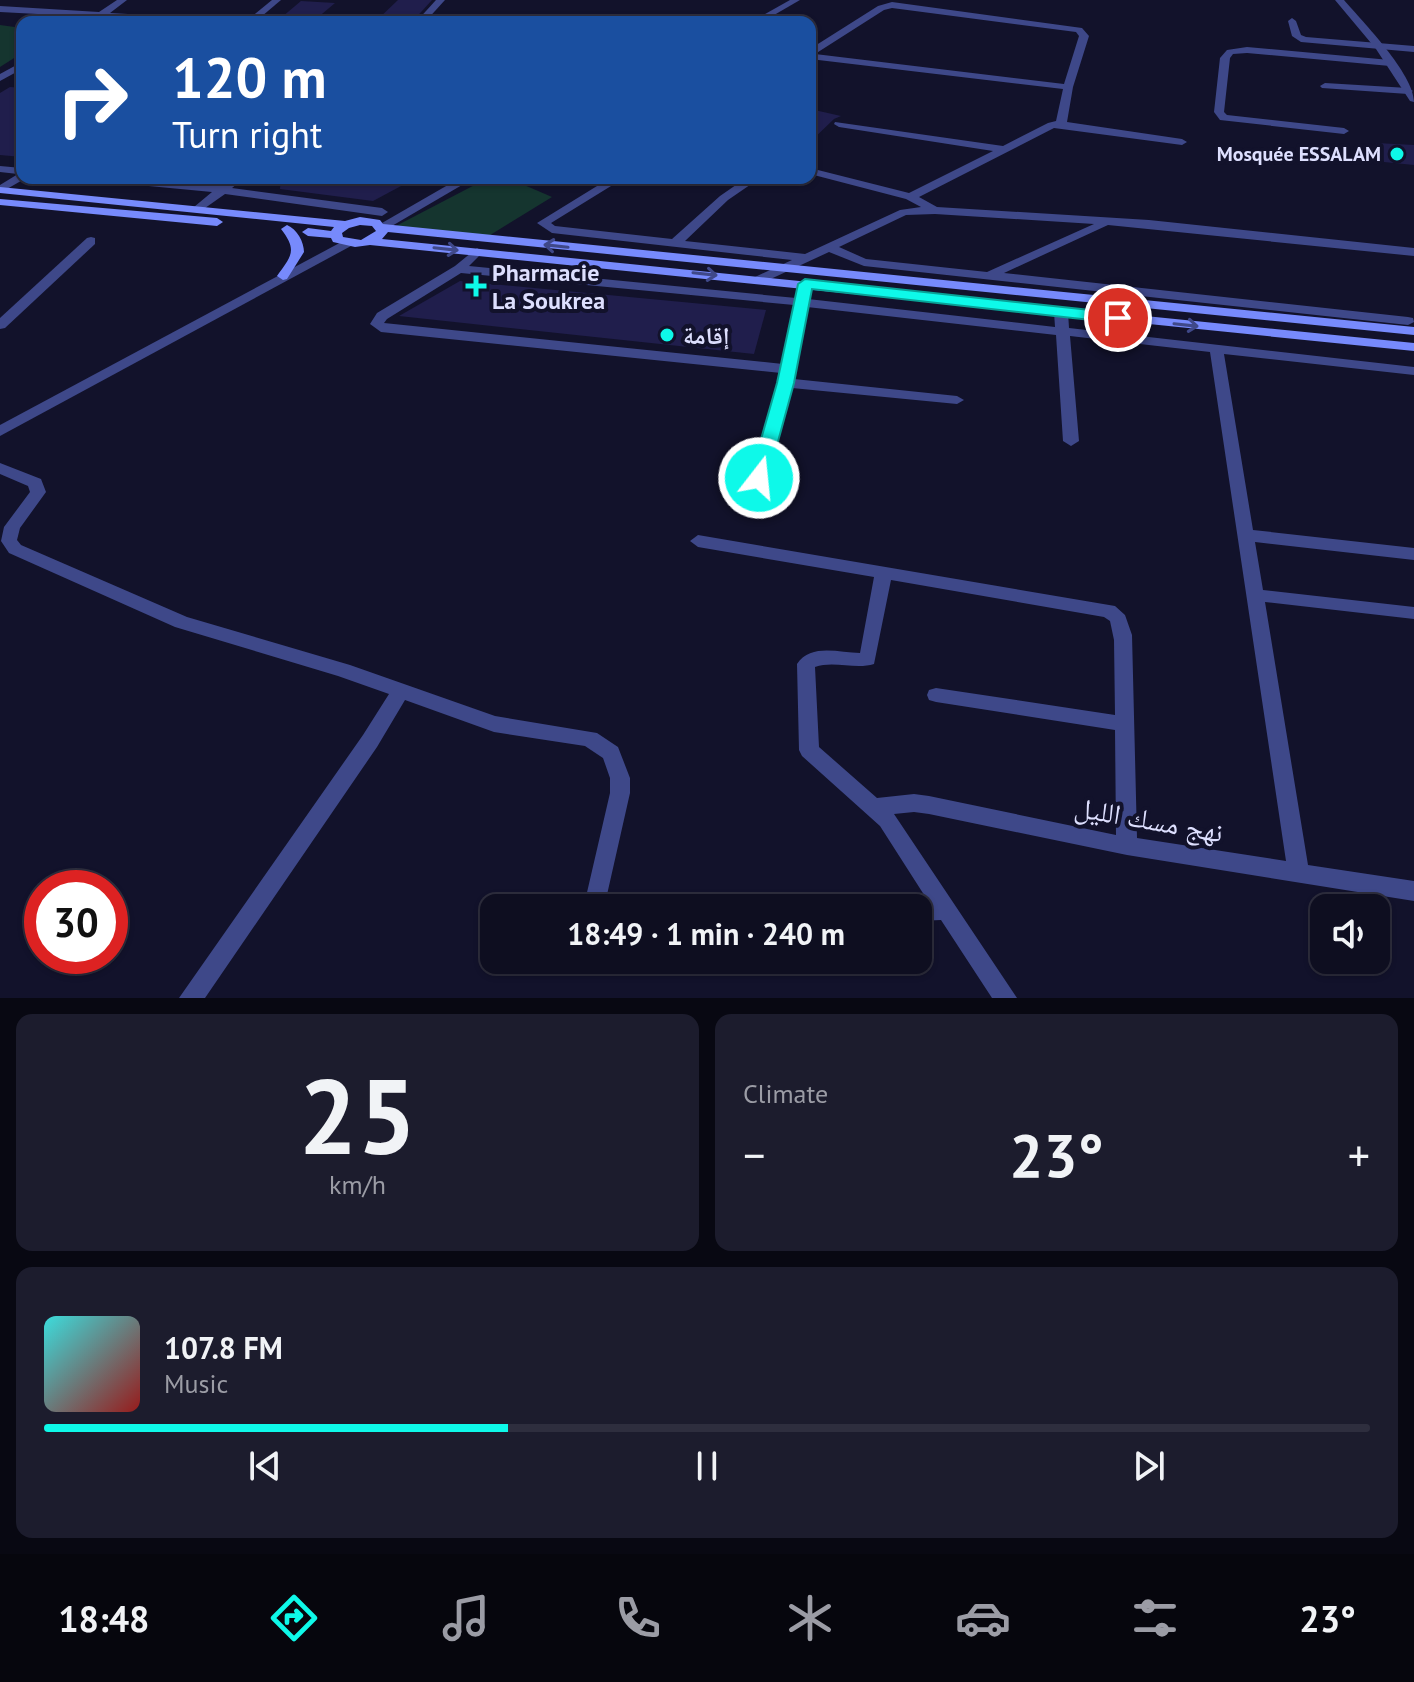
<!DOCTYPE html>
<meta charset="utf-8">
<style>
body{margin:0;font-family:"PT Sans","Noto Naskh Arabic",sans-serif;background:#1c1c2d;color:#f1f3f6;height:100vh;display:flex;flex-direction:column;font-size:30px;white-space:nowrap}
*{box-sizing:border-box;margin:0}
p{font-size:26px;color:#9b9ca5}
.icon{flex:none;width:44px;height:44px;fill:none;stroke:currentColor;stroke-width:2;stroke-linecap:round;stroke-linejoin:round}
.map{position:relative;height:998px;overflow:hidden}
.drawer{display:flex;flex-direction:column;gap:16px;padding:16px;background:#080812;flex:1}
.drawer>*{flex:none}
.hud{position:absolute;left:16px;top:16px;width:800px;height:168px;border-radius:16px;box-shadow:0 2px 6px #0004,0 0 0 2px #2e2e3e;background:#1a4fa0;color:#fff;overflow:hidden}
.controls{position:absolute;left:1310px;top:894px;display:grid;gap:16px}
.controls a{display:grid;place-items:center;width:80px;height:80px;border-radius:16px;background:#0e0e20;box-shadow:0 2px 6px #0004,0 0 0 2px #2e2e3e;font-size:40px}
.speed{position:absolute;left:24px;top:870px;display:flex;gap:16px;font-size:40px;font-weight:700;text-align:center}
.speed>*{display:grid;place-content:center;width:104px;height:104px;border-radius:50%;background:#0e0e20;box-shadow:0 2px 6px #0004,0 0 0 2px #2e2e3e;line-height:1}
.speed .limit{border:12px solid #d22;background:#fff;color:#111}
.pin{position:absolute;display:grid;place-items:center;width:68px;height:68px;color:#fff;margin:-34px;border:4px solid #fff;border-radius:50%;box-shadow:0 2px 8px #0007}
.me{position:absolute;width:88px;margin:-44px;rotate:16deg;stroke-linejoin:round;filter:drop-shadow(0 0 6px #0008)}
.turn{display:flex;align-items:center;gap:28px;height:168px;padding:0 24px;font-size:36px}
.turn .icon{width:104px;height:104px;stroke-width:2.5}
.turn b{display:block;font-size:56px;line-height:68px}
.big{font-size:60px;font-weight:700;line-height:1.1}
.drawer .tile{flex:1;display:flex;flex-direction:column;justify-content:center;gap:12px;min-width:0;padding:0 28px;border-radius:16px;background:#1c1c2d}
.drawer .dial{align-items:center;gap:0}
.dial b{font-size:104px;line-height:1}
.song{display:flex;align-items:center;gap:24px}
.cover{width:96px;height:96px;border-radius:12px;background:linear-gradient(135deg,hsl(180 70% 55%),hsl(0 70% 35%))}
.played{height:8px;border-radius:4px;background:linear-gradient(90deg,#0ef9e9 35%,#2e2e3e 35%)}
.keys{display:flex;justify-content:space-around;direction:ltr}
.heat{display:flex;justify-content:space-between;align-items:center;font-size:44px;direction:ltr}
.drawer .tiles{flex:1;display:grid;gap:16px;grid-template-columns:1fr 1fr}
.tile:last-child{grid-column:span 2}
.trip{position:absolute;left:480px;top:894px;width:452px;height:80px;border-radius:16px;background:#0e0e20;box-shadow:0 2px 6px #0004,0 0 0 2px #2e2e3e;font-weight:700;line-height:80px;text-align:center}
.tabs{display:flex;height:128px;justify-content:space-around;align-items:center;background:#06060d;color:#9b9ca5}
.tabs .icon{width:56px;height:56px}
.tabs .current{color:#0ef9e9}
.tabs b{font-size:36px;color:#f1f3f6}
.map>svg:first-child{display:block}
.green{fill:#15352f}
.building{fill:#201e4c}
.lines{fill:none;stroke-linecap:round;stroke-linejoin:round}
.minor{fill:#3e4889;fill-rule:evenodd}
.tertiary{fill:#3e4889;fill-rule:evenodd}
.secondary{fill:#778afc;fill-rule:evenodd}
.oneway{stroke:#3f4889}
.route{fill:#0ef9e9;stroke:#09a297;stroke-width:2}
.poi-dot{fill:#0ef9e9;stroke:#12122b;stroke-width:3}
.labels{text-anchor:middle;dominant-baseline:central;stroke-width:8;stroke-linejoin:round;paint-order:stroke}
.far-poi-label{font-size:20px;font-weight:bold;fill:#dddffe;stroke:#12122b;text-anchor:end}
.poi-label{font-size:24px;font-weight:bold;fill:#dddffe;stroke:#12122b;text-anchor:start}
.near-street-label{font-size:28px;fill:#dddffe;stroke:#12122b}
</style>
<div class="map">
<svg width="1414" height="998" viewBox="0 0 1414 998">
<rect width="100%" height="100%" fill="#12122b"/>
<g class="green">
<path d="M0 25 22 28V53L0 67Z"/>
<path d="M488 178H508L552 197 487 237 394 227Z"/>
</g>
<g class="building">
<path d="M398 0H432L412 22H375Z"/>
<path d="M301 1 335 3 316 19 282 17Z"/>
<path d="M10 87 22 88V157L0 155V93Z"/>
<path d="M810 109 841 116 834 119 810 142Z"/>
<path d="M1376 143 1414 145V165L1384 162Z"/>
<path d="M281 178H416L373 201 280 189Z"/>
<path d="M460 281 766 310 754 354 399 316Z"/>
</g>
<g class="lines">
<g class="minor">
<path d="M117 0H127L110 13 218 19 222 22 98 20 94 17 0 12V6L99 12Z"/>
<path d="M272 0H281L255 22H245Z"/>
<path d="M436 0H445L425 22H416Z"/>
<path d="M790 0H800L762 22H751Z"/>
<path d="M892 2 1082 28 1089 36 1073 87 1067 122 1182 139 1187 142 1182 145 1054 128 919 197 937 207 1149 220 1414 248V256L1108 225 1004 273 1408 317 1413 318 1414 322 1408 325 864 266 829 252 760 284 755 283V277L792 260 552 233 537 223 610 178H624L551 223 555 226 672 239 720 196 746 178H760L728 200 685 241 805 254 900 210 921 207 906 199 810 174V168L909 193 993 151 839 127 834 124 835 122 1003 146 1048 123 1056 121 1063 89 810 59V49L878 6ZM892 8 1076 32 1079 36 1064 84 815 54 884 10ZM935 214 1094 224 987 272 866 259 839 247 906 215Z"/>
<path d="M1292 18 1296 21 1301 35 1306 37 1414 46V52L1301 42 1292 36 1288 21Z"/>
<path d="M1247 47 1390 60 1395 63 1390 66 1247 53 1233 54 1230 58 1224 112 1227 115 1344 128 1349 131 1344 134 1220 120 1214 112 1220 58 1227 50Z"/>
<path d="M22 62V69L0 81V74Z"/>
<path d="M1325 83 1408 88 1413 91 1408 94 1322 88 1320 86Z"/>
<path d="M0 166 22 168V178H26L0 193V185L18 174 0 172Z"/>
<path d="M90 178H132L220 186 231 178H244L232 188 382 208 388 212 382 216 225 194 198 213 194 211V207L212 192 96 181Z"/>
<path d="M460 178H474L385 230H377L375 227Z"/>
<path d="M91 237 95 238V244L5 328 0 329V318L87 238Z"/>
<path d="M477 248 483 252 469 266 796 298 798 290 803 289 809 293 808 299 1055 327 1054 312 1061 308 1068 312 1069 328 1414 367V375L1224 354 1253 530 1414 548V560L1255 542 1263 590 1414 607V619L1265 602 1308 865 1414 881V901L1127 855 929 814 914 812 894 814 1017 998H992L941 920 918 921V908H908L910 904 928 901 880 826 802 756 799 750 797 664C811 643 839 653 860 653L874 577 698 547 690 541 698 535 1115 606 1125 615 1132 635 1137 838 1286 861 1210 352 1070 336 1079 441 1071 446 1063 441 1056 335 807 307 794 379 957 396 964 400 957 404 792 388 767 478 759 483 751 478 781 373 381 332 370 324 377 313 455 266ZM461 273 794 305 783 364 384 323 387 319ZM891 580 1104 617 1110 621 1114 640 1115 715 936 688 929 690 927 695 929 700 936 702 1115 730 1116 835 929 796 914 794 877 798 819 747 815 667C834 660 855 670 874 664Z"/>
<path d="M0 463 41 479 46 492 20 528 17 540 21 545 187 617 350 665 495 716 597 733 618 747 630 778V793L604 908H588L585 901 610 793V778L603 758 585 746 494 732 405 700 377 747 205 998H179L363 735 389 694 338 676 175 627 9 553 1 541 4 527 30 492 28 486 0 474Z"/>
</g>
<g class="tertiary">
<path d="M1335 0H1344C1363 22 1414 74 1414 102L1410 101 1376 49Z"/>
<path d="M347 239 353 243 351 246 0 436V425Z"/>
</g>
<g class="secondary">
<path d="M0 187 345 221 360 217 380 220 383 224 1414 327V335L388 232 382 239 1414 343V351L370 245 355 247 333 242 331 238 308 236 302 232 308 228 331 231 334 227 0 193ZM360 225 372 226 376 231 361 240 343 237 342 233 349 228Z"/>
<path d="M0 199 217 218 223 222 217 226 0 205Z"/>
<path d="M287 225C297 229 304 242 304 252L287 279 283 280 277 276C291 256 298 251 281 229Z"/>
</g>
</g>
<defs><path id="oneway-shaft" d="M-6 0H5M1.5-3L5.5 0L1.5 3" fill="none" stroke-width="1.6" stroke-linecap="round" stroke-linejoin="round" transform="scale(2)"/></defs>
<g class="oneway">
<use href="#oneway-shaft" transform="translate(556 246) rotate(-174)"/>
<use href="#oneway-shaft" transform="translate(446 249) rotate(6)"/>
<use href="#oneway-shaft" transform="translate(705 274) rotate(6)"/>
<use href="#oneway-shaft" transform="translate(1186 325) rotate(6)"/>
</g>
<path class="route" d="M805 279 1118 313 1126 318 1118 323 812 289 794 383 768 478 759 484 750 478 777 383 798 284Z"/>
<g class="poi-dot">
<circle cx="1397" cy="154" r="8"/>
<path d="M472 274h8v8h8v8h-8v8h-8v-8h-8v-8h8z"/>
<circle cx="667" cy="335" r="8"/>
</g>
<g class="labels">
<g class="far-poi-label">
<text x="1381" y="154">Mosquée ESSALAM</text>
</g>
<g class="poi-label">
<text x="492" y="272">Pharmacie<tspan x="492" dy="28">La Soukrea</tspan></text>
<text x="683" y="335">إقامة</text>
</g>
<g class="near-street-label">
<text transform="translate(1149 819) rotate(10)">نهج مسك الليل</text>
</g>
</g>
</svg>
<div class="controls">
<a><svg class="icon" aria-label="sound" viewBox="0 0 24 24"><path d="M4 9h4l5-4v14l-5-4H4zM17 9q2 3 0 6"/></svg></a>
</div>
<div class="speed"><div class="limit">30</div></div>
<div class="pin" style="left:1118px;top:318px;background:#d93025"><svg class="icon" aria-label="arrive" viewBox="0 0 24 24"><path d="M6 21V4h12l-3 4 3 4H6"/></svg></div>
<svg class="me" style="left:759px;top:478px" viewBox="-20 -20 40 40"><circle r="17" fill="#0ef9e9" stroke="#fff" stroke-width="3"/><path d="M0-11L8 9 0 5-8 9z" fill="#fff"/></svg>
<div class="trip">18:49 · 1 min · 240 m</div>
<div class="hud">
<div class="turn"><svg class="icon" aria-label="right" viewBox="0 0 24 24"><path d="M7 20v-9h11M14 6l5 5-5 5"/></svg><div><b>120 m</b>Turn right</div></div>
</div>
</div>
<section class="drawer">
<div class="tiles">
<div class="tile dial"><b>25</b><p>km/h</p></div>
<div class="tile"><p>Climate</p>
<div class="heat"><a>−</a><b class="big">23°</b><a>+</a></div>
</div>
<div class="tile">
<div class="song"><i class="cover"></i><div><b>107.8 FM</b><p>Music</p></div></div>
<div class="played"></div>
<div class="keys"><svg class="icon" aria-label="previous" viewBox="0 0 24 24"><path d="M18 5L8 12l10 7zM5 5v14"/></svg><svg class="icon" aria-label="pause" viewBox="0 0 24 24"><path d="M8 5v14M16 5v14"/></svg><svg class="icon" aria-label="next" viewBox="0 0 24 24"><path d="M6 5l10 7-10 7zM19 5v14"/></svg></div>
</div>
</div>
</section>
<nav class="tabs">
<b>18:48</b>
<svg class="icon current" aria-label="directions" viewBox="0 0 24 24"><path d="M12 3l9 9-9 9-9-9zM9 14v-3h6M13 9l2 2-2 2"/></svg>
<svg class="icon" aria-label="music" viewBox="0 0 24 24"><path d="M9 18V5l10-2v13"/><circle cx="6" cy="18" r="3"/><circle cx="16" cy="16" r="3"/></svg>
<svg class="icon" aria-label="phone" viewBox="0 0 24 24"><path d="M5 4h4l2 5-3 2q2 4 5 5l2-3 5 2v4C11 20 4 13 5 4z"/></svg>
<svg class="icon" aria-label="climate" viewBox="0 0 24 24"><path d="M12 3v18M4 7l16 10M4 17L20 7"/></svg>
<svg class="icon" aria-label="car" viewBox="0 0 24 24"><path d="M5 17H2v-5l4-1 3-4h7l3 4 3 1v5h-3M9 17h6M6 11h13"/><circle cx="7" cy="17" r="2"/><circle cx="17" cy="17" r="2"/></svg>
<svg class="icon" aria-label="filters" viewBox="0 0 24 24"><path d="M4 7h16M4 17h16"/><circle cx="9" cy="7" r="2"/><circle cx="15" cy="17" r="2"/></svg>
<b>23°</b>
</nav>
